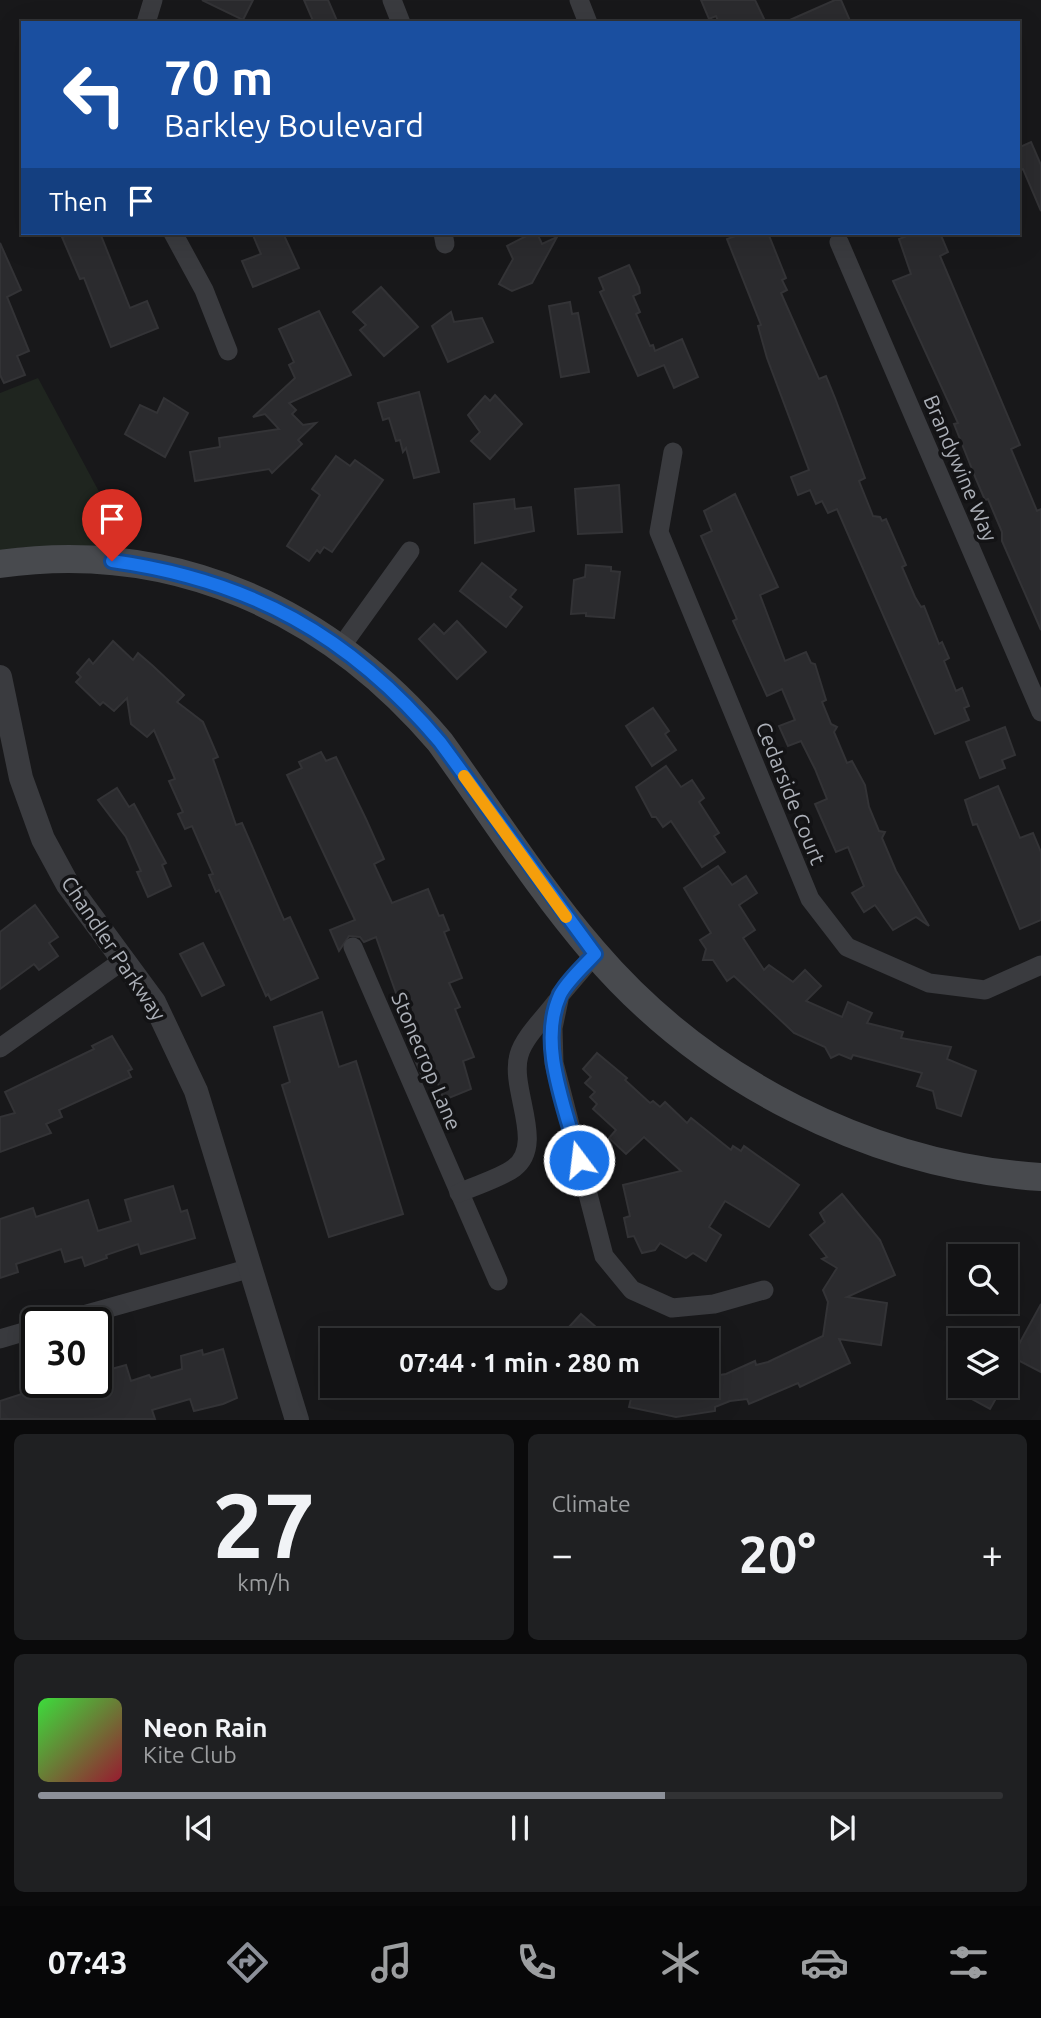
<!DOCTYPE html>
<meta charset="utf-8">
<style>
body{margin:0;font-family:Ubuntu,sans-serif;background:#1f2022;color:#f1f3f6;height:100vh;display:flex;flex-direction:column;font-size:26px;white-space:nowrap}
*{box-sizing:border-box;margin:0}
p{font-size:23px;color:#9c9ea0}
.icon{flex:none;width:38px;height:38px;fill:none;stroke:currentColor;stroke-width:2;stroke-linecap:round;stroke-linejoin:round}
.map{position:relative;height:1420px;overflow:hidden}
.sheet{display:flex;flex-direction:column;gap:14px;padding:14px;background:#0a0a0b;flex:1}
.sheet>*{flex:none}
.hud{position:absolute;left:21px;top:21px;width:999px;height:214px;border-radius:0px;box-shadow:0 7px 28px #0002,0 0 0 2px #313234;background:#1a4fa0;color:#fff;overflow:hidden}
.buttons{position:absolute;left:948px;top:1244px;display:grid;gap:14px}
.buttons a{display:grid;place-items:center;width:70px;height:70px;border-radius:0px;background:#121214;box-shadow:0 7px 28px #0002,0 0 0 2px #313234;font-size:35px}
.speed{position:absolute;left:21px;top:1307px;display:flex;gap:14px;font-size:35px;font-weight:700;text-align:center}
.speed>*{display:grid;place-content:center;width:91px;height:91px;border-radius:50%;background:#121214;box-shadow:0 7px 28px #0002,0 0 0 2px #313234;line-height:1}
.speed .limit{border:4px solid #111;border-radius:10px;background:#fff;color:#111}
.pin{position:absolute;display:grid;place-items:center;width:60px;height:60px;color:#fff;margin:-72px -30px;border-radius:50% 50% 50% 0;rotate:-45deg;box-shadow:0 0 7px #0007}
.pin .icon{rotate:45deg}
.me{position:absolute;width:77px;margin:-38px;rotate:345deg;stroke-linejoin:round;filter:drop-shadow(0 0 5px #0008)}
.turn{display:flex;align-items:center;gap:24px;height:147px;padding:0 28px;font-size:32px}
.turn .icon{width:91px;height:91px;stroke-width:2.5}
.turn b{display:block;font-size:49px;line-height:60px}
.then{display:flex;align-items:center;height:66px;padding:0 28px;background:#0003;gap:14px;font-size:26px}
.big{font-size:52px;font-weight:700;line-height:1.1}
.sheet .card{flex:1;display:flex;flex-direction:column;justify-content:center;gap:10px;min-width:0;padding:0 24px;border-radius:10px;background:#1f2022}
.sheet .dial{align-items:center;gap:0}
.dial b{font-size:91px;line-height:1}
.song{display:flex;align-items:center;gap:21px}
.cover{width:84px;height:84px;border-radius:10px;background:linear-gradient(135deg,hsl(120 70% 55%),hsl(350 70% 35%))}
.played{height:7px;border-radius:4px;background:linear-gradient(90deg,#8c9099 65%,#313234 65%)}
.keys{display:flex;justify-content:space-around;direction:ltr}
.heat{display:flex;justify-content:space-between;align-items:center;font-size:38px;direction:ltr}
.sheet .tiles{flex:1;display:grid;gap:14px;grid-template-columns:1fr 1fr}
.card:last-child{grid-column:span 2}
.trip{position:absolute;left:320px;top:1328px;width:399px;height:70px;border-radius:0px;background:#121214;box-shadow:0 7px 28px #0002,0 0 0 2px #313234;font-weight:700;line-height:70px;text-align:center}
.dock{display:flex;height:112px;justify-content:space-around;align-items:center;background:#070708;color:#9c9ea0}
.dock .icon{width:49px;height:49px}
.dock .current{color:#8c9099}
.dock b{font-size:32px;color:#f1f3f6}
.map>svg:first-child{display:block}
.green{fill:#1f251f}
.building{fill:#2b2b2e;stroke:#333336;stroke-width:2}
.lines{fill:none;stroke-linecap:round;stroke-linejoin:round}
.minor{stroke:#3a3b3f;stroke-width:19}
.tertiary{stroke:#3a3b3f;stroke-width:24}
.secondary{stroke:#484a4e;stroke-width:28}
.route-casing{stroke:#114b97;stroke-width:18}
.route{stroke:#1a73e8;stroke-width:12}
.slow{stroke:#f59e0b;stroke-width:12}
.labels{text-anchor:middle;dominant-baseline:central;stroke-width:7;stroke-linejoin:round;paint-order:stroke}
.street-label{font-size:21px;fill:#acb0b8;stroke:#131315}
</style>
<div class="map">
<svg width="1041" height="1420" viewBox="0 0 1041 1420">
<rect width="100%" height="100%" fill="#18181a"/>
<path class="green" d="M38 378 111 514 106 549 24 547 0 551V393Z"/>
<g class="building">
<path d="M202 0H253L243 20Z"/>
<path d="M304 0H328L338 23H314Z"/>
<path d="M701 0H755L766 23H719L716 16 709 19Z"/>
<path d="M835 0H841L851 23H783Z"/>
<path d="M1031 142 1041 165V211L1023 169 1018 171V148Z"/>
<path d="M73 233H100L130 308 147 301 158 328 111 347 84 278 80 279 62 237Z"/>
<path d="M252 233H283L299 268 253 287 242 261 261 254Z"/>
<path d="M532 233H537L542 244 557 237 532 283 512 291 499 284 513 259 507 246Z"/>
<path d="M744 233H768L786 278 782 280 787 290 781 293 819 379 826 376 835 398 865 478 859 481 873 516 880 517 882 521 886 519 906 565 902 567 915 597 921 607 924 606 939 644 942 642 949 658 944 661 956 691 962 688 969 706 964 708 969 720 935 734 837 509 828 513 822 501 816 504 810 490 798 495 791 477 809 470 767 358 758 326 761 325 727 239Z"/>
<path d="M914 233H940L948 252 940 256 1020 445 1011 449 1037 511 1041 509V630L1002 541V532L988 499 985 500 976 479 954 424 958 423 893 281 911 274 899 239Z"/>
<path d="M0 243 21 290 7 297 29 351 17 356 25 375 4 383 0 375Z"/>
<path d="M629 265 639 287 640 293 633 296 640 312 636 314 650 346 653 345 655 351 682 339 698 377 674 388 664 365 638 376 600 292 604 290 599 278Z"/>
<path d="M381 287 418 327 384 356 360 330 366 325 353 312Z"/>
<path d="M570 302 572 314 578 313 589 372 561 377 549 306Z"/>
<path d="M319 311 351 375 289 403 296 410 292 414 303 425 316 423 298 440 302 444 272 473 269 469 195 481 190 452 220 447 219 438 279 429 265 414 253 417 295 378 289 365 294 362 279 329Z"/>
<path d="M451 312 454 322 482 318 493 342 448 362 432 326Z"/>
<path d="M419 392 439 472 414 478 406 448 403 452 400 440 396 441 389 418 383 420 378 403Z"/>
<path d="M495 395 522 424 490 459 471 441 480 432 468 415 485 396 490 401Z"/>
<path d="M164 398 188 413 165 457 125 434 140 405 157 413Z"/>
<path d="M336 456 350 466 355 460 383 480 332 552 324 547 320 553 317 550 309 561 287 546 320 495 312 489Z"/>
<path d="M619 485 622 532 578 534 575 489Z"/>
<path d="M735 494 778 587 760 595 785 661 806 652 811 663 815 664 826 700 822 702 831 724 837 727 834 732 847 763 852 761 865 785 869 807 879 831 885 832 882 838 896 871 929 926 916 917 893 930 875 905 864 912 852 893 864 886 848 847 836 852 815 804 827 799 815 769 801 741 788 746 779 726 795 720 782 689 767 696 733 621 737 619 701 536 712 531 704 511Z"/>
<path d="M514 499 515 509 531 507 534 531 475 543 474 504Z"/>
<path d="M482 563 516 590 510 597 522 607 506 627 460 591Z"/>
<path d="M586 565 611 567V571L620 572 614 618 586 616V613L571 614 574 580 585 577Z"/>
<path d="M457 621 486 652 457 679 419 639 434 624 444 634Z"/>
<path d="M113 641 133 660 138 653 153 666 184 695 177 702 203 722 218 757 213 759 236 825 242 823 284 920 290 917 318 978 271 1000 268 994 266 996 219 890 216 892 209 875 213 874 192 826 185 829 178 814 183 812 169 781 175 779 154 730 147 737 131 724 127 698 114 711 103 702 100 705 76 682 81 677 77 673 89 659 93 664Z"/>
<path d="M653 708 669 731 665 734 676 750 652 766 626 726Z"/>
<path d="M1005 727 1015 755 1002 760 1005 768 980 778 966 742Z"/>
<path d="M321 752 326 761 336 757 366 819 384 859 374 864 392 903 428 889 439 916 443 915 449 930 444 932 462 978 449 983 460 1007 455 1009 474 1057 463 1061 471 1089 444 1100 436 1078 425 1083 415 1060 420 1058 400 1011 402 1010 376 937 364 942 360 937 349 936 339 951 330 930 355 920 287 775 302 768 299 762Z"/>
<path d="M666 766 681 787 692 780 704 798 699 802 719 833 714 836 725 852 702 867 671 821 663 827 656 817H652L636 787Z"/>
<path d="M998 786 1020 838 1033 833 1041 852V920L1020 929 977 824 973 825 965 800Z"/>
<path d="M117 788 129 807 134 804 166 863 162 865 171 886 148 897 137 872 141 871 126 837 98 800Z"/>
<path d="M718 866 732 885 746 876 757 893 739 905 755 930 743 938 764 970 769 965 793 982 805 970 821 986 806 1001 842 1017 848 1002 872 1013 867 1023 903 1032 901 1038 951 1047 947 1059 976 1071 961 1116 937 1108 933 1091 917 1086 922 1073 853 1055 851 1059 839 1054 831 1058 825 1047 794 1033 734 976 727 981 713 960H703L706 949 700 940 711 933 684 888Z"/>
<path d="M35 905 58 937 49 943 58 956 39 970 34 964 0 989V932Z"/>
<path d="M203 943 224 985 202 996 180 954Z"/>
<path d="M322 1012 339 1067 356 1061 403 1214 329 1237 282 1085 290 1082 274 1027Z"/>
<path d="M112 1036 132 1069 128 1071 131 1077 59 1110 62 1117 46 1124 51 1133 0 1152V1117L15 1113 5 1092 94 1049 92 1046Z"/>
<path d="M597 1053 627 1078 625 1080 650 1103 653 1101 660 1107 665 1102 687 1123 691 1118 731 1150 733 1146 741 1151 744 1146 799 1185 769 1227 725 1201 709 1227 721 1235 706 1261 693 1253 686 1258 660 1243 655 1250 642 1253 634 1236 628 1237 624 1218 630 1216 623 1185 681 1171 644 1137 626 1154 609 1138 616 1130 593 1109 597 1104 590 1097 595 1092 585 1083 591 1077 583 1069Z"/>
<path d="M173 1186 181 1212 187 1210 195 1238 141 1254 138 1244 106 1255 107 1258 85 1266 82 1257 65 1262 61 1249 16 1264 18 1272 0 1278V1219L33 1208 36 1217 88 1200 98 1231 131 1221 125 1200Z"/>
<path d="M842 1194 880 1240 895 1275 847 1297 887 1303 881 1345 839 1339 850 1363 800 1387 798 1383 749 1404 747 1399 730 1401 715 1407V1411L676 1417 629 1407 634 1386H707V1377L726 1374 755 1361 756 1365 768 1362 823 1336 828 1302 823 1290 837 1268 822 1259 827 1257 810 1235 825 1222 820 1213Z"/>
<path d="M1041 1304V1372L1012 1357Z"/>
<path d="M581 1314 611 1340H557Z"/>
<path d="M223 1349 237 1398 223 1404 194 1411 190 1399 152 1410 155 1419H0V1401L34 1390 32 1382H69L74 1399 108 1388 104 1371 126 1365 131 1381 149 1375 151 1378 182 1369 181 1356 202 1350 203 1355Z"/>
<path d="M948 1386H1003L990 1409Z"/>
</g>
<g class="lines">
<g class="minor">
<path d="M392 0 401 23"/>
<path d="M579 0 588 23"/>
<path d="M146 23 153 0"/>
<path d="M173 233 204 290 228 351"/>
<path d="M443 233 445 244"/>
<path d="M839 242 1041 712"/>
<path d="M673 452 659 532 810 899 847 947 929 983 985 990 1041 965"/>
<path d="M341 647 410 551"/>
<path d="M353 947 498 1281"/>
<path d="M595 954 560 995 553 1028 554 1063 604 1256 632 1290 672 1308 714 1304 764 1290"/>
<path d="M0 1048 125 959"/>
<path d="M459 1193C476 1185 499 1179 514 1168 546 1144 509 1089 519 1055 524 1037 545 1017 556 1002"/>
<path d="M55 1323 251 1268"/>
<path d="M0 1339 37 1328"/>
</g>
<path class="tertiary" d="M0 677 21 778 43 839 68 885 154 1002 196 1091 297 1420"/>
<path class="secondary" d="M0 564C174 539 328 610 440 742 490 811 537 886 593 951 704 1081 871 1166 1041 1177"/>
</g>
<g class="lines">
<g class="route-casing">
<path id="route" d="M112 561C249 580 350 635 440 742L595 954C584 966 567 981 560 995 537 1045 567 1111 579 1160"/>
</g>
<use href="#route" class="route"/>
<path class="slow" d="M464 776 566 917"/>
</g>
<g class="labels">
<g class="street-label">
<text transform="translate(961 468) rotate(67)">Brandywine Way</text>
<text transform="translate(791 793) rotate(68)">Cedarside Court</text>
<text transform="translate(114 948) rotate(56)">Chandler Parkway</text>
<text transform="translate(427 1061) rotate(67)">Stonecrop Lane</text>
</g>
</g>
</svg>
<div class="buttons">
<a><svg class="icon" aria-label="search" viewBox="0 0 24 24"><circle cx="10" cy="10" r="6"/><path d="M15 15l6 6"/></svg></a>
<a><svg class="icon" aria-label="layers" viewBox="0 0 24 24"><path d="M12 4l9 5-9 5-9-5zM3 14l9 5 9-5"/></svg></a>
</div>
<div class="speed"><div class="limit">30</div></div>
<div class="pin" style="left:112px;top:561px;background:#d93025"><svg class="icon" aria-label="arrive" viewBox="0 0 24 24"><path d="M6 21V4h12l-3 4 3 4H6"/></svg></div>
<svg class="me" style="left:579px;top:1160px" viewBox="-20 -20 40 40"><circle r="17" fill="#1a73e8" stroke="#fff" stroke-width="3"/><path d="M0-11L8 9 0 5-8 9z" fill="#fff"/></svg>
<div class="trip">07:44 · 1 min · 280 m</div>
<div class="hud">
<div class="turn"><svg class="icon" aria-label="left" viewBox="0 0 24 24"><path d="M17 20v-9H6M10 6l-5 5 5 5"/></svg><div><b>70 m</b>Barkley Boulevard</div></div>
<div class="then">Then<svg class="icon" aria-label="arrive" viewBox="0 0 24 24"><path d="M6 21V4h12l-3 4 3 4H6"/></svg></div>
</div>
</div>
<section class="sheet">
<div class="tiles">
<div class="card dial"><b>27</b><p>km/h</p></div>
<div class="card"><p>Climate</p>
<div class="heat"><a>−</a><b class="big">20°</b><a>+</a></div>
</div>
<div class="card">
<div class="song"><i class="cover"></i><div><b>Neon Rain</b><p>Kite Club</p></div></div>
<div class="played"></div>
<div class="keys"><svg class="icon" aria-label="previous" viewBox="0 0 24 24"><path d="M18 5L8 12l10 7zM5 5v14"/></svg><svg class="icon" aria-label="pause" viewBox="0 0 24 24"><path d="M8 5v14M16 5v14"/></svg><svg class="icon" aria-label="next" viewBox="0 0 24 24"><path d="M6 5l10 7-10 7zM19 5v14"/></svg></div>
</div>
</div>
</section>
<nav class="dock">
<b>07:43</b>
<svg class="icon current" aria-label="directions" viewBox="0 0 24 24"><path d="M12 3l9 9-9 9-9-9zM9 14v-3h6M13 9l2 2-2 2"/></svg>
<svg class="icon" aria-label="music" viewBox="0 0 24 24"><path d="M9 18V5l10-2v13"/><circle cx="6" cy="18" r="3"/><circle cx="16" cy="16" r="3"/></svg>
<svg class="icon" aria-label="phone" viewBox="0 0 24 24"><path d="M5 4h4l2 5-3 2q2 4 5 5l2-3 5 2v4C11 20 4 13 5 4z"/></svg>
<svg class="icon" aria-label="climate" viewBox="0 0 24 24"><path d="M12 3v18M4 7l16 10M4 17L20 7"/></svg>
<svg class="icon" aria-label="car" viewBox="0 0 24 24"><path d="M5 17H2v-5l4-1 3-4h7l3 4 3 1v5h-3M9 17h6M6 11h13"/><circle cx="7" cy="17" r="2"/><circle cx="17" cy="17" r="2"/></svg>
<svg class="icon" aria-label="filters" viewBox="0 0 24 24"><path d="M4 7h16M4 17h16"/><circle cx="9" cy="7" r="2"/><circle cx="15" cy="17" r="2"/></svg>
</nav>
